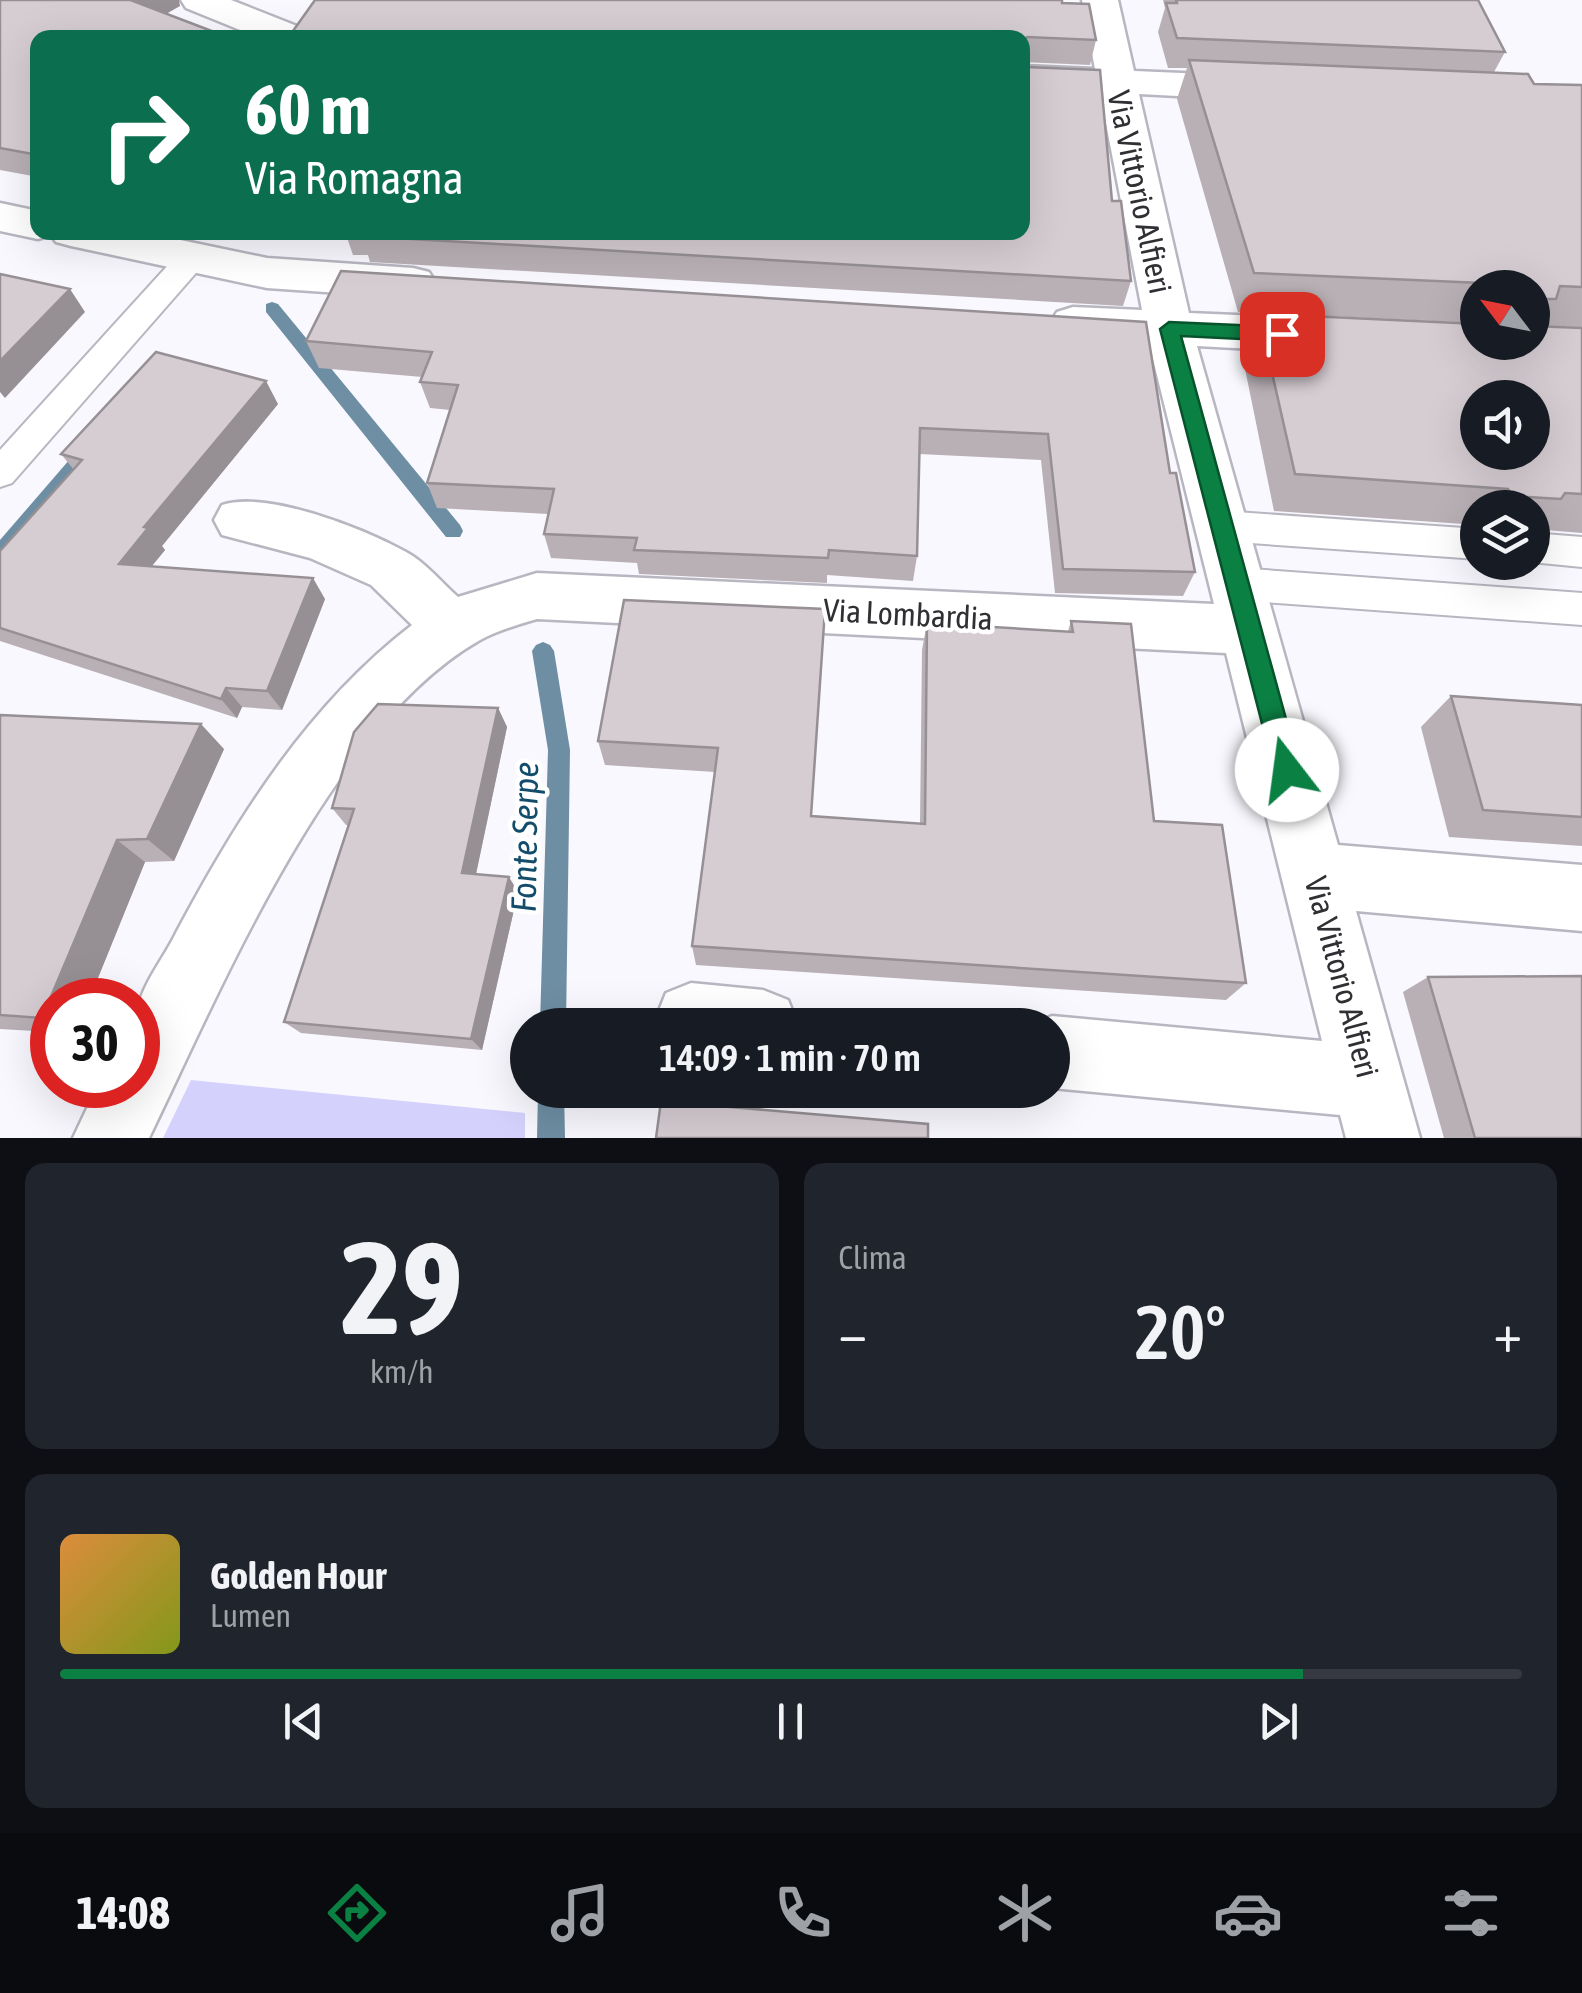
<!DOCTYPE html>
<html lang="it">
<meta charset="utf-8">
<style>
body{margin:0;font-family:"Asap Condensed",sans-serif;background:#20242c;color:#f1f3f6;height:100vh;display:flex;flex-direction:column;font-size:38px;white-space:nowrap}
*{box-sizing:border-box;margin:0}
p{font-size:32px;color:#9ea1a6}
.icon{flex:none;width:55px;height:55px;fill:none;stroke:currentColor;stroke-width:2;stroke-linecap:round;stroke-linejoin:round}
.map{position:relative;height:1138px;overflow:hidden}
.panel{display:flex;flex-direction:column;gap:25px;padding:25px;background:#0d0f14;flex:1}
.panel>*{flex:none}
.top-card{position:absolute;left:30px;top:30px;width:1000px;height:210px;border-radius:20px;box-shadow:0 10px 40px #0002;background:#0b6e4f;color:#fff;overflow:hidden}
.needle{width:65px;rotate:302deg}
.controls{position:absolute;left:1460px;top:270px;display:grid;gap:20px}
.controls a{display:grid;place-items:center;width:90px;height:90px;border-radius:50%;background:#171b24;box-shadow:0 10px 40px #0002;font-size:50px}
.speed{position:absolute;left:30px;top:978px;display:flex;gap:20px;font-size:50px;font-weight:700;text-align:center}
.speed>*{display:grid;place-content:center;width:130px;height:130px;border-radius:50%;background:#171b24;box-shadow:0 10px 40px #0002;line-height:1}
.speed .limit{border:15px solid #d22;background:#fff;color:#111}
.pin{position:absolute;display:grid;place-items:center;width:85px;height:85px;color:#fff;margin:-42px;border-radius:20px;box-shadow:0 5px 15px #0006}
.me{position:absolute;width:110px;margin:-55px;rotate:345deg;stroke-linejoin:round;filter:drop-shadow(0 0 8px #0008)}
.turn{display:flex;align-items:center;gap:35px;height:210px;padding:0 50px;font-size:45px}
.turn .icon{width:130px;height:130px;stroke-width:2.5}
.turn b{display:block;font-size:70px;line-height:85px}
.big{font-size:75px;font-weight:600;line-height:1.1}
.panel .widget{flex:1;display:flex;flex-direction:column;justify-content:center;gap:15px;min-width:0;padding:0 35px;border-radius:20px;background:#20242c}
.panel .dial{align-items:center;gap:0}
.dial b{font-size:130px;line-height:1}
.song{display:flex;align-items:center;gap:30px}
.cover{width:120px;height:120px;border-radius:15px;background:linear-gradient(135deg,hsl(30 70% 55%),hsl(70 70% 35%))}
.played{height:10px;border-radius:5px;background:linear-gradient(90deg,#0b8043 85%,#363941 85%)}
.keys{display:flex;justify-content:space-around;direction:ltr}
.heat{display:flex;justify-content:space-between;align-items:center;font-size:55px;direction:ltr}
.panel .tiles{flex:1;display:grid;gap:25px;grid-template-columns:1fr 1fr}
.widget:last-child{grid-column:span 2}
.trip{position:absolute;left:510px;top:1008px;width:560px;height:100px;border-radius:50px;background:#171b24;box-shadow:0 10px 40px #0002;font-weight:600;line-height:100px;text-align:center}
.menu{display:flex;height:160px;justify-content:space-around;align-items:center;background:#090b0e;color:#9ea1a6}
.menu .icon{width:70px;height:70px}
.menu .current{color:#0b8043}
.menu b{font-size:45px;color:#f1f3f6}
.map>svg:first-child{display:block}
.green{fill:#d4d2fc}
.lines{fill:none;stroke-linecap:round;stroke-linejoin:round}
.stream{fill:#6e8ea3;fill-rule:evenodd}
.service-casing{stroke:#b8b7c1;stroke-width:4}
.minor-casing{stroke:#b8b7c1;stroke-width:5}
.service{fill:#fff;fill-rule:evenodd}
.minor{fill:#fff;fill-rule:evenodd}
.wall{fill:#b8b0b5}
.shaded-wall{fill:#969094}
.building{fill:#d6cdd3;stroke:#969094;stroke-width:2.5;fill-rule:evenodd}
.route{fill:#0b8043;stroke:#07532c;stroke-width:2.5}
.labels{text-anchor:middle;dominant-baseline:central;stroke-width:9;stroke-linejoin:round;paint-order:stroke}
.street-label{font-size:32px;fill:#303034;stroke:#fff}
.water-label{font-size:35px;font-style:italic;fill:#144d6b;stroke:#fff}
</style>
<div class="map">
<svg width="1582" height="1138" viewBox="0 0 1582 1138">
<rect width="100%" height="100%" fill="#f9f8fe"/>
<path class="green" d="M191 1080 525 1113V1138H163Z"/>
<g class="lines">
<g class="stream">
<path d="M272 302 278 304 460 525 463 531 460 537H446L266 312V304Z"/>
<path d="M90 442 97 444 99 449 97 454 7 560 0 562V540L83 444Z"/>
<path d="M543 642 550 645 554 651 570 750 566 1025H540L548 750 532 651 536 645Z"/>
<path d="M538 1090H564L565 1138H537Z"/>
</g>
<g class="service-casing">
<g id="service">
<path d="M191 249 202 252 206 259 202 266 12 483 0 487V450L180 252Z"/>
<path d="M1222 511 1478 529V559L1222 541 1209 536 1204 526 1209 516Z"/>
<path d="M1532 533 1582 537V567L1531 562Z"/>
<path d="M1237 568 1582 593V625L1237 600 1224 595 1218 584 1224 573Z"/>
</g>
</g>
<g class="minor-casing">
<g id="minor">
<path d="M181 0H231L307 30 312 38H260L186 8Z"/>
<path d="M1082 0H1118L1134 71 1254 76 1268 80 1273 88 1268 96 1254 100 1139 94 1189 313 1327 319 1344 324 1351 336 1344 348 1327 353 1197 346 1338 845 1582 865V931L1356 911 1420 1138H1346L1340 1115 1052 1088V1025H1031L1052 1016 1322 1041 1226 653 537 619C517 625 498 630 480 640 330 725 222 987 149 1138H73L98 1085H138C138 1061 132 1031 138 1008 143 983 165 956 176 933 237 818 308 705 412 625L371 585 310 558 222 535 214 520 222 505C267 490 364 529 406 552 425 562 442 583 458 597L537 573 1214 604 1149 343 1073 339 1057 334 1050 323 1057 312 1073 307 1142 310 1100 92 1022 89V66L1095 69Z"/>
<path d="M0 203 38 211V232H142L267 258 413 268 429 272 436 283 429 294 413 298 267 288 71 246 56 242 51 235 38 239 0 231Z"/>
<path d="M691 983 763 990 788 1000 798 1025H659L656 1018 666 993Z"/>
</g>
</g>
<use href="#service" class="service"/>
<use href="#minor" class="minor"/>
</g>
<g class="wall">
<path d="M0 0 180 6 38 38V177L0 170Z"/>
<path d="M1163 0H1478L1505 52 1494 72 1534 84 1582 85V327L1537 326 1582 328V533L1534 529 1532 531V508H1478V525L1274 511 1243 359 1260 320H1264L1267 314 1532 342V288H1478V323L1238 312 1177 99 1187 68H1168L1158 32 1165 8Z"/>
<path d="M1062 3 1096 40 1090 65 1023 62 1112 201 1131 281 1123 306 370 262 368 255H353L345 232H1022V38Z"/>
<path d="M1146 322 1170 473 1195 572 1183 596 1055 593 1041 460 919 454 917 556 913 581 827 575V583L639 574 637 563 551 558 544 534 548 514 437 508 427 483 450 410 430 408 420 382 422 377 319 368 306 341Z"/>
<path d="M278 404 162 546 165 550 152 566 325 599 282 710 242 707 237 718 0 641V551L74 470 61 454Z"/>
<path d="M624 600 811 816 920 824 922 650 927 623 1068 631 1071 621 1154 821 1246 983 1226 1000 696 965 692 946 715 772 605 765 598 741Z"/>
<path d="M1451 696 1582 705V846L1449 837 1421 727Z"/>
<path d="M498 708 507 727 476 874 518 892 482 1050 301 1033 284 1022 349 825H346L332 808Z"/>
<path d="M0 715 224 749 174 861 145 862 89 1000H52V1032L0 1029Z"/>
<path d="M1428 977 1582 1138H1444L1403 992Z"/>
</g>
<g class="shaded-wall">
<path d="M134 0H179L180 6 145 26Z"/>
<path d="M70 289 85 312 5 398 0 392V361Z"/>
<path d="M266 381 278 404 162 546 165 550 137 584 119 564 144 527Z"/>
<path d="M313 578 325 599 282 710 267 691Z"/>
<path d="M226 688 242 707 237 718 221 699Z"/>
<path d="M498 708 507 727 473 888 462 873Z"/>
<path d="M201 724 224 749 174 861 147 839Z"/>
<path d="M117 840 145 862 89 1000H52V1023L42 1018Z"/>
<path d="M509 877 518 892 482 1050 471 1039Z"/>
</g>
<g class="building">
<path d="M0 0H134L133 1 230 38H38V155L0 148Z"/>
<path d="M315 0H1062V3L1089 4 1096 40 1027 37 1023 41V64L1026 67 1100 70 1112 201H1121L1131 281 361 236 363 232H1022V38H288Z"/>
<path d="M1176 0H1478L1505 52 1177 38 1166 3H1177Z"/>
<path d="M1189 60 1528 74 1534 84 1582 85V287L1560 286 1556 299H1532V288H1505L1504 284 1254 273Z"/>
<path d="M341 271 1146 322 1170 473H1176L1195 572 1063 569 1048 434 920 428 917 556 829 550 828 558 634 550 637 538 544 534 554 489 427 483 458 385 420 382 432 352 306 341Z"/>
<path d="M0 274 70 289 0 361Z"/>
<path d="M1267 314 1478 324V342H1532V326L1582 328V494L1565 493 1561 499 1512 496 1508 489 1295 474 1260 320 1269 321ZM1478 398H1532V452H1478Z"/>
<path d="M156 352 266 381 144 527 148 528 119 564 313 578 267 691 226 688 221 699 0 628V551L82 460 61 454Z"/>
<path d="M624 600 825 609 811 816 925 824 927 623 1073 632 1071 621 1131 624 1154 821 1222 825 1246 983 692 946 718 748 598 741Z"/>
<path d="M1451 696 1582 705V817L1483 810Z"/>
<path d="M378 704 498 708 462 873 509 877 471 1039 284 1022 354 809 332 808 354 732Z"/>
<path d="M0 715 201 724 147 839 117 840 42 1018 0 1015Z"/>
<path d="M1582 976V1138H1475L1428 977Z"/>
<path d="M661 1101 928 1124V1138H656Z"/>
</g>
<path class="route" d="M1169 322 1282 327 1291 334 1282 341 1181 336 1300 770 1296 779 1287 782 1278 779 1274 770 1160 329Z"/>
<g class="labels">
<g class="street-label">
<text transform="translate(1140 192) rotate(78)">Via Vittorio Alfieri</text>
<text transform="translate(908 614) rotate(3)">Via Lombardia</text>
<text transform="translate(1342 977) rotate(75)">Via Vittorio Alfieri</text>
</g>
<g class="water-label">
<text transform="translate(524 837) rotate(-89)">Fonte Serpe</text>
</g>
</g>
</svg>
<div class="controls">
<a><svg class="needle" viewBox="-14 -14 28 28"><path d="M0-13l5 13h-10z" fill="#e53935"/><path d="M0 13l5-13h-10z" fill="#9ea1a6"/></svg></a>
<a><svg class="icon" aria-label="sound" viewBox="0 0 24 24"><path d="M4 9h4l5-4v14l-5-4H4zM17 9q2 3 0 6"/></svg></a>
<a><svg class="icon" aria-label="layers" viewBox="0 0 24 24"><path d="M12 4l9 5-9 5-9-5zM3 14l9 5 9-5"/></svg></a>
</div>
<div class="speed"><div class="limit">30</div></div>
<div class="pin" style="left:1282px;top:334px;background:#d93025"><svg class="icon" aria-label="arrive" viewBox="0 0 24 24"><path d="M6 21V4h12l-3 4 3 4H6"/></svg></div>
<svg class="me" style="left:1287px;top:770px" viewBox="-20 -20 40 40"><circle r="19" fill="#fff"/><path d="M0-13L10 11 0 6-10 11z" fill="#0b8043"/></svg>
<div class="trip">14:09 · 1 min · 70 m</div>
<div class="top-card">
<div class="turn"><svg class="icon" aria-label="right" viewBox="0 0 24 24"><path d="M7 20v-9h11M14 6l5 5-5 5"/></svg><div><b>60 m</b>Via Romagna</div></div>
</div>
</div>
<section class="panel">
<div class="tiles">
<div class="widget dial"><b>29</b><p>km/h</p></div>
<div class="widget"><p>Clima</p>
<div class="heat"><a>−</a><b class="big">20°</b><a>+</a></div>
</div>
<div class="widget">
<div class="song"><i class="cover"></i><div><b>Golden Hour</b><p>Lumen</p></div></div>
<div class="played"></div>
<div class="keys"><svg class="icon" aria-label="previous" viewBox="0 0 24 24"><path d="M18 5L8 12l10 7zM5 5v14"/></svg><svg class="icon" aria-label="pause" viewBox="0 0 24 24"><path d="M8 5v14M16 5v14"/></svg><svg class="icon" aria-label="next" viewBox="0 0 24 24"><path d="M6 5l10 7-10 7zM19 5v14"/></svg></div>
</div>
</div>
</section>
<nav class="menu">
<b>14:08</b>
<svg class="icon current" aria-label="directions" viewBox="0 0 24 24"><path d="M12 3l9 9-9 9-9-9zM9 14v-3h6M13 9l2 2-2 2"/></svg>
<svg class="icon" aria-label="music" viewBox="0 0 24 24"><path d="M9 18V5l10-2v13"/><circle cx="6" cy="18" r="3"/><circle cx="16" cy="16" r="3"/></svg>
<svg class="icon" aria-label="phone" viewBox="0 0 24 24"><path d="M5 4h4l2 5-3 2q2 4 5 5l2-3 5 2v4C11 20 4 13 5 4z"/></svg>
<svg class="icon" aria-label="climate" viewBox="0 0 24 24"><path d="M12 3v18M4 7l16 10M4 17L20 7"/></svg>
<svg class="icon" aria-label="car" viewBox="0 0 24 24"><path d="M5 17H2v-5l4-1 3-4h7l3 4 3 1v5h-3M9 17h6M6 11h13"/><circle cx="7" cy="17" r="2"/><circle cx="17" cy="17" r="2"/></svg>
<svg class="icon" aria-label="filters" viewBox="0 0 24 24"><path d="M4 7h16M4 17h16"/><circle cx="9" cy="7" r="2"/><circle cx="15" cy="17" r="2"/></svg>
</nav>
